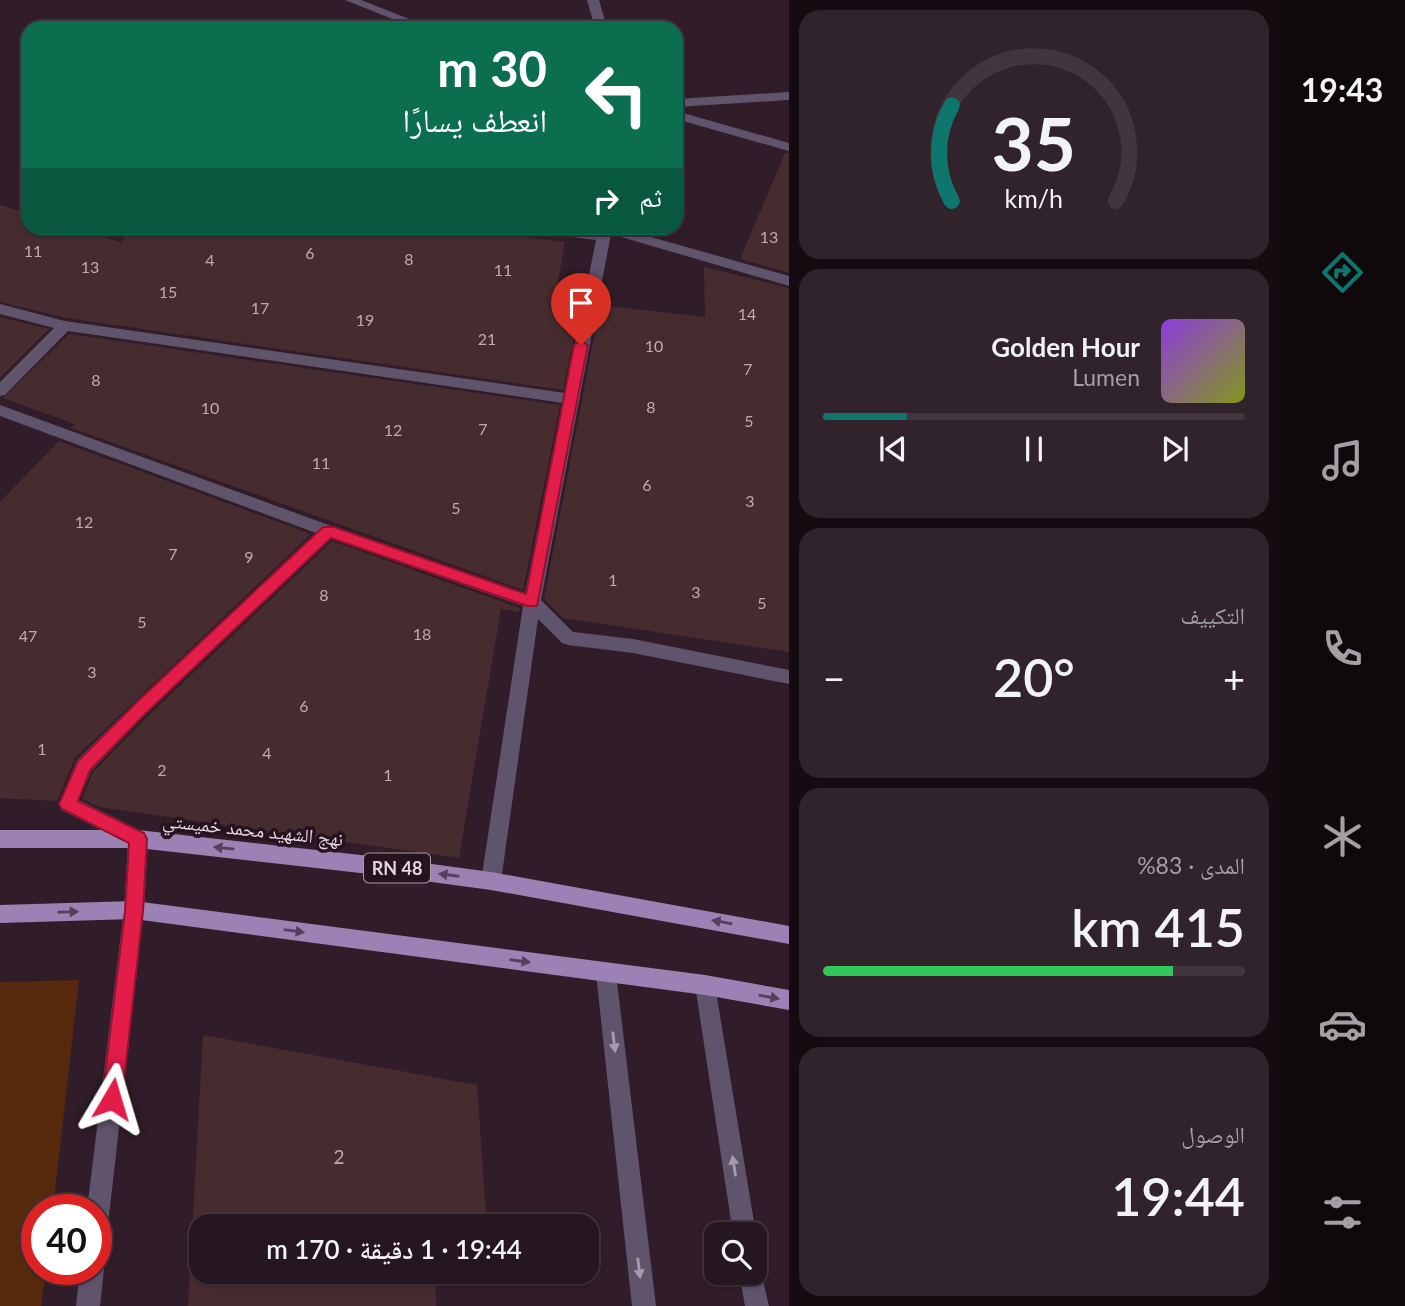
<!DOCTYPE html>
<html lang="ar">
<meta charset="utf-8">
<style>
body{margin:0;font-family:Lato,"Noto Naskh Arabic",sans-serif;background:#31232c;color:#f1f3f6;direction:rtl;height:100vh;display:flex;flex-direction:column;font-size:26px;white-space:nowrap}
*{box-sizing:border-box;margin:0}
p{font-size:23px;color:#a39fa4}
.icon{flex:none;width:38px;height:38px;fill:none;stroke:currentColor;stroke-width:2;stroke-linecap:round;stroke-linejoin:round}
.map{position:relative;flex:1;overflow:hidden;direction:ltr}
.drawer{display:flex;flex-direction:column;gap:10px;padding:10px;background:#140c11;width:490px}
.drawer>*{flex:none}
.hud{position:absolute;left:21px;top:21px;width:662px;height:214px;border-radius:21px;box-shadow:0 2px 5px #0004,0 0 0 2px #42353d;direction:rtl;background:#0b6e4f;color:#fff;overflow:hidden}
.fabs{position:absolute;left:704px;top:1222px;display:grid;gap:14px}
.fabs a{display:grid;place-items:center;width:63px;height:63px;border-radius:14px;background:#25161f;box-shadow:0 2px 5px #0004,0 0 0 2px #42353d;font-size:35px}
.speed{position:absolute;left:21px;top:1194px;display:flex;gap:14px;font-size:35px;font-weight:700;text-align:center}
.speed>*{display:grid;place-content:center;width:91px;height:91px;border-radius:50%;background:#25161f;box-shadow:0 2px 5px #0004,0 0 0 2px #42353d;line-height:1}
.speed .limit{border:10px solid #d22;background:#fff;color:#111}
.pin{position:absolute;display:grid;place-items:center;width:60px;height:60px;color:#fff;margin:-72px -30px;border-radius:50% 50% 50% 0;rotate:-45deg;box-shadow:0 0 7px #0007}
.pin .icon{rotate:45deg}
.me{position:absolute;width:77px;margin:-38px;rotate:7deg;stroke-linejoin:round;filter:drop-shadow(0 0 5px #0008)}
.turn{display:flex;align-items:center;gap:24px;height:147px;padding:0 21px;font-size:32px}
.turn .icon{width:91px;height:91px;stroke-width:2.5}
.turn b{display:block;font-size:49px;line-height:60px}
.then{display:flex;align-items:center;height:66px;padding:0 21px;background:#0003;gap:14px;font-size:26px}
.big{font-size:52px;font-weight:600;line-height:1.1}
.drawer .tile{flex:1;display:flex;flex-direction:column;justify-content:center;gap:10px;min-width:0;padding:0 24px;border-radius:21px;background:#31232c}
.drawer .dial{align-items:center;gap:0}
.dial svg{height:182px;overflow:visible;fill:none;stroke:#42353d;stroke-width:7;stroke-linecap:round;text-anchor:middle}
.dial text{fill:#f1f3f6;stroke:none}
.song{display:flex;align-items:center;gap:21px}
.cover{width:84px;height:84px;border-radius:10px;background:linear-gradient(135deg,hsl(270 70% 55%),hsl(70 70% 35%))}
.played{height:7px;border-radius:4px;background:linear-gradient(90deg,#0f766e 20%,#42353d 20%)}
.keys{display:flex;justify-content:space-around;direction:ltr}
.heat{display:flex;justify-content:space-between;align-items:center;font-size:38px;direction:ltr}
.charge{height:10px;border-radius:5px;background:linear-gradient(90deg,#34c759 83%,#42353d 0)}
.trip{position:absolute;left:189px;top:1214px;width:410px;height:70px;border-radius:21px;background:#25161f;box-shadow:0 2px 5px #0004,0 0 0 2px #42353d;font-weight:600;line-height:70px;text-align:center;direction:rtl}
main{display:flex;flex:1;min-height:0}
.tabs{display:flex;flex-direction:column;width:126px;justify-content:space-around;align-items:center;background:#0f090c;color:#a39fa4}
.tabs .icon{width:49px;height:49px}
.tabs .selected{color:#0f766e}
.tabs b{font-size:32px;color:#f1f3f6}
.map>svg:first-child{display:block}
.green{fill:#572a0d}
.building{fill:#462c2e}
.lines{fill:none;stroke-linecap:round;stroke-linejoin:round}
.minor{fill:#60536c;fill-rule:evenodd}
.major{fill:#9c81b4;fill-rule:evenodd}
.oneway{fill:#553f5b}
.oneway2{fill:#a99bab}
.route{fill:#e11d48;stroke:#92132f;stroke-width:2}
.labels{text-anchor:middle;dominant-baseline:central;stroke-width:7;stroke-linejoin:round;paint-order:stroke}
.number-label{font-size:16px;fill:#bcacb2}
.shield{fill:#26131f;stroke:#ab9ca5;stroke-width:2}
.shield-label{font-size:18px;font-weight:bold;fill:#e4d6de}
.street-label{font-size:19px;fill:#e4d6de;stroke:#26131f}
.near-number-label{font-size:19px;fill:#bcacb2}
</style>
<main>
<nav class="tabs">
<b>19:43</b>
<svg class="icon selected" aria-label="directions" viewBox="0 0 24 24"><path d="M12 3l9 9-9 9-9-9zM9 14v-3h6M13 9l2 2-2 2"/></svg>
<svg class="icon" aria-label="music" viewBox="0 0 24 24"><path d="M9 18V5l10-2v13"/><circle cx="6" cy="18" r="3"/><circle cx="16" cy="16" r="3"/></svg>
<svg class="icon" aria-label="phone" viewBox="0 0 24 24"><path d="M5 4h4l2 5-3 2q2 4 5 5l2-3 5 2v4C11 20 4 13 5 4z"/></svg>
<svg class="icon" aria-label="climate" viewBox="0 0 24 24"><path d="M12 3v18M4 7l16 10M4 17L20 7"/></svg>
<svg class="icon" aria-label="car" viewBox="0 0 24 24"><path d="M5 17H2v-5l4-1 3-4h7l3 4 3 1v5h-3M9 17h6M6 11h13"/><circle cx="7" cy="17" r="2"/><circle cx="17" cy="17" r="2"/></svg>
<svg class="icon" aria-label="filters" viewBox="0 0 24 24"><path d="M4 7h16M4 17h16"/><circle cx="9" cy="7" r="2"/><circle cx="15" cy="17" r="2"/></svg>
</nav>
<section class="drawer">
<div class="tile dial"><svg viewBox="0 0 100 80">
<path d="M14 69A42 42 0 1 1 86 69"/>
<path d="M14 69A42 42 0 0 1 14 27" stroke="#0f766e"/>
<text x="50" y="56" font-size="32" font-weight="700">35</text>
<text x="50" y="72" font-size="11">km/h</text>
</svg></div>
<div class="tile">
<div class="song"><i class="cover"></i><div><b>Golden Hour</b><p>Lumen</p></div></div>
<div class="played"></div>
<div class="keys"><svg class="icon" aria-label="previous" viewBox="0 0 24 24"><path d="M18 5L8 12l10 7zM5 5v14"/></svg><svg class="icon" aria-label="pause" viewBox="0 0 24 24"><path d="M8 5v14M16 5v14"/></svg><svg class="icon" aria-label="next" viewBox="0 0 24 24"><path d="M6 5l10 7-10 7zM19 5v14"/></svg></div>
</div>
<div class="tile"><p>التكييف</p>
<div class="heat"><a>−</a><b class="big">20°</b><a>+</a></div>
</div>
<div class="tile"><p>المدى · 83%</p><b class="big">415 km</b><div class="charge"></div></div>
<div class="tile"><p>الوصول</p><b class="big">19:44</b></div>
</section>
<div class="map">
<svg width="789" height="1306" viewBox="0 0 789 1306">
<rect width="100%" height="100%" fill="#311d29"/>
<path class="green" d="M79 980 53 1209H37V1269H46L41 1306H0V982Z"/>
<g class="building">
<path d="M785 153H789V273L740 259Z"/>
<path d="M0 205 28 214V228H73L121 242 130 228H455L565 242 555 300 581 303 563 390 66 318 0 302Z"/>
<path d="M704 267 789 288V652L563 618 544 599 600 305 705 317Z"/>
<path d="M0 317 49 329 0 378Z"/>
<path d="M69 334 560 405 523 590 71 428 75 424 3 398Z"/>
<path d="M59 441 311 534 75 758 57 801 0 798V502Z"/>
<path d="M332 541 520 608 519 612 501 609 459 858 99 807 82 799 93 772 150 714Z"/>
<path d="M203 1035 477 1085 487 1227H201V1272H435L436 1306H188Z"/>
</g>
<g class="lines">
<g class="minor">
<path d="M345 0H361L432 28H415Z"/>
<path d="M587 0H599L607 28H595Z"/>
<path d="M789 92V100L676 107V99Z"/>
<path d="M676 111 789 143V151L676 119Z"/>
<path d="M525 228H561L597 232 599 228H619L789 276V286L611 234 541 600 573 632 633 639 789 670V684L633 653 568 645 562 643 538 619 501 881 498 887 491 890 484 887 481 881 523 606 331 538 148 712 91 771 79 800 145 833 148 839 144 910 107 1233 104 1241 96 1244V1209H87L124 910 128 843 61 810 59 804 77 760 136 702 316 533 0 416V405L334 527 525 593 563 403 68 331 5 395 0 396V382L54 328 0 314V304L65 321 565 393 596 240 532 232Z"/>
<path d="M606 964 613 967 616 974 656 1306H632L596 974 599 967Z"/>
<path d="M705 975 712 978 715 985 756 1234 754 1239V1234H733L695 985 698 978Z"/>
<path d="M96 1259 100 1261 104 1269 100 1306H76L80 1269H96Z"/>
<path d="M754 1262 759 1264 769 1306H745L739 1272H754Z"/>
</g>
<g class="major">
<path d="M0 830H138L387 858 491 872 789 926V944L491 890 387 876 138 848H0Z"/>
<path d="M134 901 705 975 789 990V1010L705 995 134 919 0 923V905Z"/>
</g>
</g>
<defs><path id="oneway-solid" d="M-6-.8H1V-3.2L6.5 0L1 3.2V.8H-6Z" transform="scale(1.75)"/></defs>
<g class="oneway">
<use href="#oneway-solid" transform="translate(224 848) rotate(-174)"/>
<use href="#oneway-solid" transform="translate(449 875) rotate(-172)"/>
<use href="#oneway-solid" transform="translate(68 912) rotate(-1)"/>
<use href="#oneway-solid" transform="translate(722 922) rotate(-170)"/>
<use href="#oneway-solid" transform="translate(294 931) rotate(7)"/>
<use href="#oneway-solid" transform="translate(520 961) rotate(8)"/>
<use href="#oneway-solid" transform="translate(769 997) rotate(10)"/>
</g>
<g class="oneway2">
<use href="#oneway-solid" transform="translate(614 1042) rotate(83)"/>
<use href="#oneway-solid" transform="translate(734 1166) rotate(-99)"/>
<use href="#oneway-solid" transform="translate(639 1268) rotate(83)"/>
</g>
<path class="route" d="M581 341 588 345 537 606H527L331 538 148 711 90 770 78 801 144 833 147 839 143 911 122 1099 119 1106 112 1109 105 1106 102 1099 125 911 129 843 62 809 59 804 78 761 137 702 323 527H334L526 594 574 345Z"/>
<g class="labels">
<g class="number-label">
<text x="769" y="236">13</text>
<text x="33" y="250">11</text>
<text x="310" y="252">6</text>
<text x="409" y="258">8</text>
<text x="210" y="259">4</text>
<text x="90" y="266">13</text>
<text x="503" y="269">11</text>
<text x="168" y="291">15</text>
<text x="260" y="307">17</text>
<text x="747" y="313">14</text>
<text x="365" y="319">19</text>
<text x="487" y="338">21</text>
<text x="654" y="345">10</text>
<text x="748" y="368">7</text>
<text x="96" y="379">8</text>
<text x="651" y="406">8</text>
<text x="210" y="407">10</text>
<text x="749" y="420">5</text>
<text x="483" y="428">7</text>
<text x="393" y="429">12</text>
<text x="321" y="462">11</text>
<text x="647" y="484">6</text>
<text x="750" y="500">3</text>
<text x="456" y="507">5</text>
<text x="84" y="521">12</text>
<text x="173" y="553">7</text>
<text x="249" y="556">9</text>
<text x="613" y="579">1</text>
<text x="696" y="591">3</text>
<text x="324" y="594">8</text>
<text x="762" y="602">5</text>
<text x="142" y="621">5</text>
<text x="422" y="633">18</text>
<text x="28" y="635">47</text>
<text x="92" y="671">3</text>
<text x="304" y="705">6</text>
<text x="42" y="748">1</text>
<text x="267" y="752">4</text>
<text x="162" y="769">2</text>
<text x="388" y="774">1</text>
</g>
<rect class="shield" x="364" y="853.5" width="66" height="29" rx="5"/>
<g class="shield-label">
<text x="397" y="868">RN 48</text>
</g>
<g class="street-label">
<text transform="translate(253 829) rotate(6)">نهج الشهيد محمد خميستي</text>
</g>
<g class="near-number-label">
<text x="339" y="1156">2</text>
</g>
</g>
</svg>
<div class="fabs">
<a><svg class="icon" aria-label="search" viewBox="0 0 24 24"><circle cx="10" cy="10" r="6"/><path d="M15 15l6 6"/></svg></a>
</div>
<div class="speed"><div class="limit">40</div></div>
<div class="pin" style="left:581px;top:345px;background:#d93025"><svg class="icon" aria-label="arrive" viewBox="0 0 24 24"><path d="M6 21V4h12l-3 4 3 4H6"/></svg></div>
<svg class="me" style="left:112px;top:1099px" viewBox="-20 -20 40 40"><path d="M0-17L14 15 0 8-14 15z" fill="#e11d48" stroke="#fff" stroke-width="4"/></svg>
<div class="trip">19:44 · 1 دقيقة · 170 m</div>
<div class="hud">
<div class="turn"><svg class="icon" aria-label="left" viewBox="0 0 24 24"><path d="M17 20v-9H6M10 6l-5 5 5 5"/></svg><div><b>30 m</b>انعطف يسارًا</div></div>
<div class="then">ثم<svg class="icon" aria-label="right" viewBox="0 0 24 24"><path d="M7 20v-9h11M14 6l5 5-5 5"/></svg></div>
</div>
</div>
</main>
